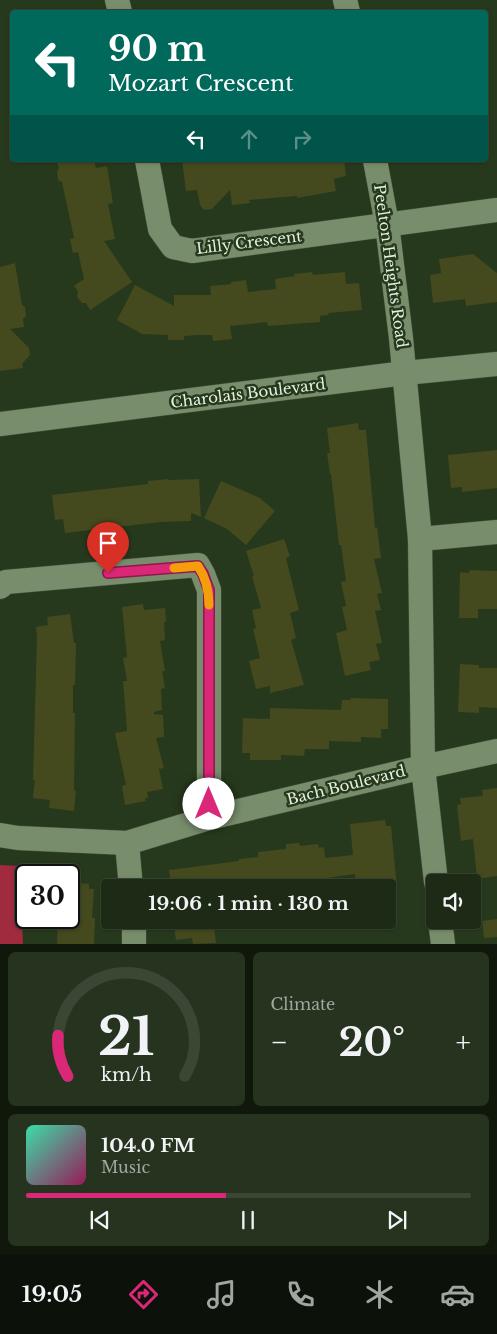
<!DOCTYPE html>
<meta charset="utf-8">
<style>
body{margin:0;font-family:"Libre Baskerville",serif;background:#25331f;color:#f1f3f6;height:100vh;display:flex;flex-direction:column;font-size:19px;white-space:nowrap}
*{box-sizing:border-box;margin:0}
p{font-size:16px;color:#a0a7a1}
.icon{flex:none;width:28px;height:28px;fill:none;stroke:currentColor;stroke-width:2;stroke-linecap:round;stroke-linejoin:round}
.map{position:relative;height:944px;overflow:hidden}
.panel{display:flex;flex-direction:column;gap:8px;padding:8px;background:#10180c;flex:1}
.panel>*{flex:none}
.top-card{position:absolute;left:10px;top:10px;width:478px;height:152px;border-radius:5px;box-shadow:0 1px 4px #0004,0 0 0 1px #3b4735;background:#00695c;color:#fff;overflow:hidden}
.controls{position:absolute;left:426px;top:874px;display:grid;gap:10px}
.controls a{display:grid;place-items:center;width:55px;height:55px;border-radius:5px;background:#1d2b16;box-shadow:0 1px 4px #0004,0 0 0 1px #3b4735;font-size:25px}
.speed{position:absolute;left:15px;top:864px;display:flex;gap:10px;font-size:25px;font-weight:700;text-align:center}
.speed>*{display:grid;place-content:center;width:65px;height:65px;border-radius:50%;background:#1d2b16;box-shadow:0 1px 4px #0004,0 0 0 1px #3b4735;line-height:1}
.speed .limit{border:2px solid #111;border-radius:8px;background:#fff;color:#111}
.pin{position:absolute;display:grid;place-items:center;width:42px;height:42px;color:#fff;margin:-51px -21px;border-radius:50% 50% 50% 0;rotate:-45deg;box-shadow:0 0 5px #0007}
.pin .icon{rotate:45deg}
.me{position:absolute;width:55px;margin:-28px;rotate:0deg;stroke-linejoin:round;filter:drop-shadow(0 0 4px #0008)}
.turn{display:flex;align-items:center;gap:18px;height:105px;padding:0 15px;font-size:22px}
.turn .icon{width:65px;height:65px;stroke-width:2.5}
.turn b{display:block;font-size:35px;line-height:42px}
.lanes{display:flex;align-items:center;height:48px;padding:0 15px;background:#0003;justify-content:center;gap:25px;direction:ltr}
.lanes .off{opacity:.35}
.big{font-size:38px;font-weight:700;line-height:1.1}
.panel .widget{flex:1;display:flex;flex-direction:column;justify-content:center;gap:8px;min-width:0;padding:0 18px;border-radius:8px;background:#25331f}
.panel .dial{align-items:center;gap:0}
.dial svg{height:130px;overflow:visible;fill:none;stroke:#3b4735;stroke-width:7;stroke-linecap:round;text-anchor:middle}
.dial text{fill:#f1f3f6;stroke:none}
.song{display:flex;align-items:center;gap:15px}
.cover{width:60px;height:60px;border-radius:8px;background:linear-gradient(135deg,hsl(160 70% 55%),hsl(330 70% 35%))}
.played{height:5px;border-radius:2px;background:linear-gradient(90deg,#db2777 45%,#3b4735 45%)}
.keys{display:flex;justify-content:space-around;direction:ltr}
.heat{display:flex;justify-content:space-between;align-items:center;font-size:28px;direction:ltr}
.panel .tiles{flex:1;display:grid;gap:8px;grid-template-columns:1fr 1fr}
.widget:last-child{grid-column:span 2}
.trip{position:absolute;left:101px;top:879px;width:295px;height:50px;border-radius:5px;background:#1d2b16;box-shadow:0 1px 4px #0004,0 0 0 1px #3b4735;font-weight:700;line-height:50px;text-align:center}
.menu{display:flex;height:80px;justify-content:space-around;align-items:center;background:#0c1109;color:#a0a7a1}
.menu .icon{width:35px;height:35px}
.menu .active{color:#db2777}
.menu b{font-size:22px;color:#f1f3f6}
.map>svg:first-child{display:block}
.green{fill:#a02a3e}
.building{fill:#44491e}
.lines{fill:none;stroke-linecap:round;stroke-linejoin:round}
.minor-casing{stroke:#46563d;stroke-width:25}
.minor{stroke:#778d6c;stroke-width:24}
.route-casing{stroke:#8e194d;stroke-width:12}
.route{stroke:#db2777;stroke-width:9}
.slow{stroke:#f59e0b;stroke-width:9}
.labels{text-anchor:middle;dominant-baseline:central;stroke-width:5;stroke-linejoin:round;paint-order:stroke}
.street-label{font-size:15px;fill:#e3f0de;stroke:#27391d}
</style>
<div class="map">
<svg width="497" height="944" viewBox="0 0 497 944">
<rect width="100%" height="100%" fill="#27391d"/>
<path class="green" d="M0 865 20 866 23 944H0Z"/>
<g class="building">
<path d="M65 160H94L96 168 107 166 113 203 108 204 115 239 104 241 132 282 90 310 86 303H82L77 297 78 291 74 286 84 279 78 252 73 253 70 239 74 238 62 182 58 180 57 172 59 168 57 162Z"/>
<path d="M182 160H344L346 176 334 179 336 191 297 198V196L249 200 250 203 232 205 230 190 212 209 204 210 200 205 197 190 186 191Z"/>
<path d="M473 254 497 273V302L466 306 465 299 433 303 430 275 441 273 439 259Z"/>
<path d="M15 263 22 305 25 307 26 316 23 319 24 327 10 329 29 348 30 355 22 364 23 368 0 371V267Z"/>
<path d="M312 272 313 275 345 272 346 284 359 283 362 310 328 313 329 315 320 316V322L268 326 267 322 230 326 232 339 213 341 212 335H198L184 336V340H168V335L142 334 117 320 135 285 174 306V295H211L210 286 231 284V282L246 280 248 292 276 289 275 279 295 276 294 274Z"/>
<path d="M358 423 359 430H366L375 528 377 527 381 558 374 559 382 593 377 594 381 610 375 611 382 643 376 644 380 660 369 662 371 670 345 676 336 633 347 630 342 607 346 606 341 582 346 581 341 545H339L331 474H330L327 453H330L327 428Z"/>
<path d="M497 450V488L462 492V487L451 488 448 455Z"/>
<path d="M168 479V480L199 479 201 517 191 513V521L161 522 65 533 63 519 55 520 52 495 148 484V481Z"/>
<path d="M221 481 260 498 275 511 246 545 227 529 204 518Z"/>
<path d="M284 539 290 556 286 558 299 610 290 613 296 638 291 640 304 685 270 693V686L256 689 249 661 260 658 253 629 256 628 252 610 261 608 252 576H254L246 551Z"/>
<path d="M470 570 497 571V609H478V618H459L460 572 469 573Z"/>
<path d="M143 604 144 610 165 608 166 622H164L165 640 160 641 165 671H162L165 688 161 689 162 710 154 712V714L163 715 164 737 156 738 164 768 159 769 163 789 147 792 148 798H145L146 801 125 805 122 786 126 785 115 733 127 731 123 681H127L123 658 127 657 122 607Z"/>
<path d="M70 614 74 643H76L75 685H73V713H75L74 791H76L74 811 49 808 50 800 33 798 35 780H33L37 637 36 627 48 625 47 617Z"/>
<path d="M460 664 479 665V668H497V708L479 707V713L458 712Z"/>
<path d="M350 698 388 699V729H381V738L361 737V742L329 741V749H305L304 756 281 755V760H250V753H242L243 718 270 719V708L341 710 342 700H351Z"/>
<path d="M497 788V876L477 879 473 839 461 841 457 805 461 804 460 798 483 796 482 790Z"/>
<path d="M385 820 386 826H391L397 888H356L355 874 327 878 328 884 309 886V883L281 886V888H236V883L202 888H171L169 870 239 861V859L258 857V852L286 849V844L299 843 300 846 318 844 319 848 324 847 325 858 353 855 350 824Z"/>
<path d="M69 882 89 884V889H94L92 918H95L94 944H57L58 918H69Z"/>
<path d="M497 919V937L484 938 482 921Z"/>
<path d="M173 920H213L216 943 193 944 192 938 176 940Z"/>
</g>
<g class="lines">
<g class="minor-casing">
<g id="minor">
<path d="M117 0 120 12"/>
<path d="M345 0 348 12"/>
<path d="M147 160 160 229 173 247 192 251 497 210"/>
<path d="M0 424 405 373 497 364"/>
<path d="M420 539 497 532"/>
<path d="M0 587 6 582 198 565 203 574 209 590V818"/>
<path d="M0 835 18 838 127 843 209 818 423 767 420 539 401 338 387 224 375 160"/>
<path d="M127 843 131 888"/>
<path d="M436 882 423 767 497 751"/>
<path d="M134 920V944"/>
<path d="M440 920 443 944"/>
</g>
</g>
<use href="#minor" class="minor"/>
</g>
<g class="lines">
<g class="route-casing">
<path id="route" d="M108 573 198 566 203 574 209 590V804"/>
</g>
<use href="#route" class="route"/>
<path class="slow" d="M174 568 198 566C206 578 209 590 209 605"/>
</g>
<g class="labels">
<g class="street-label">
<text transform="translate(249 242) rotate(-7)">Lilly Crescent</text>
<text transform="translate(391 266) rotate(82)">Peelton Heights Road</text>
<text transform="translate(248 393) rotate(-7)">Charolais Boulevard</text>
<text transform="translate(346 785) rotate(-14)">Bach Boulevard</text>
</g>
</g>
</svg>
<div class="controls">
<a><svg class="icon" aria-label="sound" viewBox="0 0 24 24"><path d="M4 9h4l5-4v14l-5-4H4zM17 9q2 3 0 6"/></svg></a>
</div>
<div class="speed"><div class="limit">30</div></div>
<div class="pin" style="left:108px;top:573px;background:#d93025"><svg class="icon" aria-label="arrive" viewBox="0 0 24 24"><path d="M6 21V4h12l-3 4 3 4H6"/></svg></div>
<svg class="me" style="left:209px;top:804px" viewBox="-20 -20 40 40"><circle r="19" fill="#fff"/><path d="M0-13L10 11 0 6-10 11z" fill="#db2777"/></svg>
<div class="trip">19:06 · 1 min · 130 m</div>
<div class="top-card">
<div class="turn"><svg class="icon" aria-label="left" viewBox="0 0 24 24"><path d="M17 20v-9H6M10 6l-5 5 5 5"/></svg><div><b>90 m</b>Mozart Crescent</div></div>
<div class="lanes"><svg class="icon" aria-label="left" viewBox="0 0 24 24"><path d="M17 20v-9H6M10 6l-5 5 5 5"/></svg><svg class="icon off" aria-label="ahead" viewBox="0 0 24 24"><path d="M12 20V5M6 11l6-6 6 6"/></svg><svg class="icon off" aria-label="right" viewBox="0 0 24 24"><path d="M7 20v-9h11M14 6l5 5-5 5"/></svg></div>
</div>
</div>
<section class="panel">
<div class="tiles">
<div class="widget dial"><svg viewBox="0 0 100 80">
<path d="M14 69A42 42 0 1 1 86 69"/>
<path d="M14 69A42 42 0 0 1 8 44" stroke="#db2777"/>
<text x="50" y="56" font-size="32" font-weight="700">21</text>
<text x="50" y="72" font-size="11">km/h</text>
</svg></div>
<div class="widget"><p>Climate</p>
<div class="heat"><a>−</a><b class="big">20°</b><a>+</a></div>
</div>
<div class="widget">
<div class="song"><i class="cover"></i><div><b>104.0 FM</b><p>Music</p></div></div>
<div class="played"></div>
<div class="keys"><svg class="icon" aria-label="previous" viewBox="0 0 24 24"><path d="M18 5L8 12l10 7zM5 5v14"/></svg><svg class="icon" aria-label="pause" viewBox="0 0 24 24"><path d="M8 5v14M16 5v14"/></svg><svg class="icon" aria-label="next" viewBox="0 0 24 24"><path d="M6 5l10 7-10 7zM19 5v14"/></svg></div>
</div>
</div>
</section>
<nav class="menu">
<b>19:05</b>
<svg class="icon active" aria-label="directions" viewBox="0 0 24 24"><path d="M12 3l9 9-9 9-9-9zM9 14v-3h6M13 9l2 2-2 2"/></svg>
<svg class="icon" aria-label="music" viewBox="0 0 24 24"><path d="M9 18V5l10-2v13"/><circle cx="6" cy="18" r="3"/><circle cx="16" cy="16" r="3"/></svg>
<svg class="icon" aria-label="phone" viewBox="0 0 24 24"><path d="M5 4h4l2 5-3 2q2 4 5 5l2-3 5 2v4C11 20 4 13 5 4z"/></svg>
<svg class="icon" aria-label="climate" viewBox="0 0 24 24"><path d="M12 3v18M4 7l16 10M4 17L20 7"/></svg>
<svg class="icon" aria-label="car" viewBox="0 0 24 24"><path d="M5 17H2v-5l4-1 3-4h7l3 4 3 1v5h-3M9 17h6M6 11h13"/><circle cx="7" cy="17" r="2"/><circle cx="17" cy="17" r="2"/></svg>
</nav>
